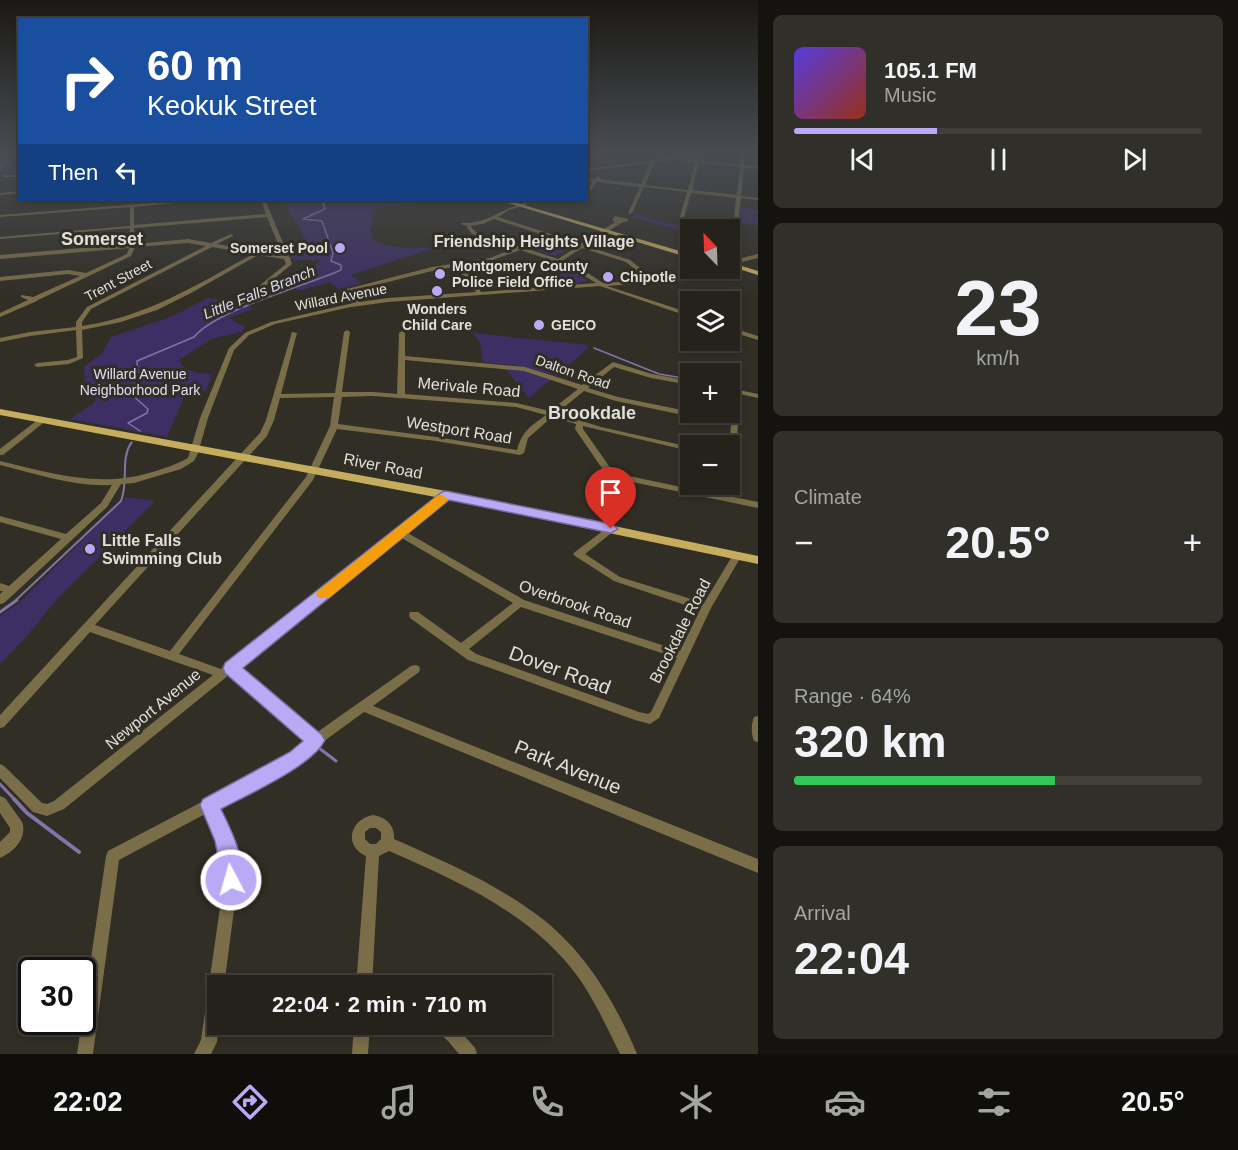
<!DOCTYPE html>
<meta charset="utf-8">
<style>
body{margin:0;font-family:Helvetica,sans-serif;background:#312f29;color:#f1f3f6;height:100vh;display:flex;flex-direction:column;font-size:22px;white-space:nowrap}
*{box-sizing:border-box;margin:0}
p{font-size:20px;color:#a3a4a3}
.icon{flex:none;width:33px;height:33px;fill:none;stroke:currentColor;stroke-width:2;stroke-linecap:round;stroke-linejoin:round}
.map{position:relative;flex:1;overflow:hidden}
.drawer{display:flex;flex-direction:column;gap:15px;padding:15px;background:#14130f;width:480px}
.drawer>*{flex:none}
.banner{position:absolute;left:18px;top:18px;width:570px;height:183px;border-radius:0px;box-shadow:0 3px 9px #0003,0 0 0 2px #423f3b;background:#1a4fa0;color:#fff;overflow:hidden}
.needle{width:39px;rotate:337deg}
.buttons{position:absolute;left:680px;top:219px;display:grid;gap:12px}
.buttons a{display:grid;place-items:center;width:60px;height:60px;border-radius:0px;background:#25221c;box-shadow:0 3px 9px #0003,0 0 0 2px #423f3b;font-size:30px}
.speed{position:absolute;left:18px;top:957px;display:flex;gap:12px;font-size:30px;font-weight:700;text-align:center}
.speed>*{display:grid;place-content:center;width:78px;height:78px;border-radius:50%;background:#25221c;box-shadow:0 3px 9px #0003,0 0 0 2px #423f3b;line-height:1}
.speed .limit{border:3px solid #111;border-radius:9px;background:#fff;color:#111}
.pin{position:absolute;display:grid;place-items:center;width:51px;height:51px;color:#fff;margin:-62px -26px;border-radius:50% 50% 50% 0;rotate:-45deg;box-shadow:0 0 6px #0007}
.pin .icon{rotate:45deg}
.me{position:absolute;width:66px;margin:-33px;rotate:354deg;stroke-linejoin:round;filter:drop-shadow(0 0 4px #0008)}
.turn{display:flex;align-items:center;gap:21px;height:126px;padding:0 30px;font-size:27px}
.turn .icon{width:78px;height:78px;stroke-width:2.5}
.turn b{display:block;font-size:42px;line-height:51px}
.then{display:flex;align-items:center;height:57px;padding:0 30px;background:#0003;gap:12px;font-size:22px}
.big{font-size:45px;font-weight:800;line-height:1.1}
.drawer .tile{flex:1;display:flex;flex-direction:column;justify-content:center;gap:9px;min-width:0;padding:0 21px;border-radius:9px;background:#312f29}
.drawer .dial{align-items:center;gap:0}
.dial b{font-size:78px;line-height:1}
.song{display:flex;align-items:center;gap:18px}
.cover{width:72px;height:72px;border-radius:9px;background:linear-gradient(135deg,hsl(250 70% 55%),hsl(10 70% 35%))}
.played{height:6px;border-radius:3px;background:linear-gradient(90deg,#baaaf6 35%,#423f3b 35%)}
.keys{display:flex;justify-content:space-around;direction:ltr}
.heat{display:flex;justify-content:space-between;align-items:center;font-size:33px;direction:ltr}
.charge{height:9px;border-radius:4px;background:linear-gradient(90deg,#34c759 64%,#423f3b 0)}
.trip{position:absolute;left:207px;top:975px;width:345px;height:60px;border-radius:0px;background:#25221c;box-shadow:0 3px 9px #0003,0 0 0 2px #423f3b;font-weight:800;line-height:60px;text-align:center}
.tab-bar{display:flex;height:96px;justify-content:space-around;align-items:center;background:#0f0e0b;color:#a3a4a3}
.tab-bar .icon{width:42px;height:42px}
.tab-bar .selected{color:#baaaf6}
.tab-bar b{font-size:27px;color:#f1f3f6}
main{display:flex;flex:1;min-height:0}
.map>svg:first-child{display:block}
.green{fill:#3d2f64}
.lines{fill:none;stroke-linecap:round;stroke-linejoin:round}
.stream-far3{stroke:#8374a8;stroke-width:1.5}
.stream-far2{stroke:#8374a8;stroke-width:2}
.stream-far1{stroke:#8374a8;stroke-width:3}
.stream{stroke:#8374a8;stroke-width:4}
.minor{fill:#7a6e49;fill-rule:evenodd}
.major{fill:#c6ad5d;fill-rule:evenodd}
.route{fill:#baaaf6;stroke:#796ea0;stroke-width:1.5}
.slow{fill:#f59e0b}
.poi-dot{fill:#baaaf6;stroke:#312e26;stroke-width:2}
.labels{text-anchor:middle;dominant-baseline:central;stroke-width:6;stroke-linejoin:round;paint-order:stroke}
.far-poi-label{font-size:14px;font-weight:bold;fill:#e1dfd9;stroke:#312e26;text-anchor:start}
.far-street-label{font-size:14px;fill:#e1dfd9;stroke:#312e26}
.far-park-label{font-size:14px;fill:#e0dcf2;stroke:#312e26}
.far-water-label{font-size:15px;font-style:italic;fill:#dcd8ee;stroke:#312e26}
.far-quarter-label{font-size:16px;font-weight:bold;fill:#e1dfd9;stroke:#312e26}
.street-label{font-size:16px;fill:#e1dfd9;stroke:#312e26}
.poi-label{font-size:16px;font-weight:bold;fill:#e1dfd9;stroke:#312e26;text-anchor:start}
.far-district-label{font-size:18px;font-weight:bold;fill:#e1dfd9;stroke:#312e26}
.neighbourhood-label{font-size:18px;font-weight:bold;fill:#e1dfd9;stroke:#312e26}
.near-street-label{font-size:20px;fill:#e1dfd9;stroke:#312e26}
</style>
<main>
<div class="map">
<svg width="758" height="1054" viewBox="0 0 758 1054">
<rect width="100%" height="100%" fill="#312e26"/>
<g class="green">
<path d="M0 151 20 155 19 162 0 175Z"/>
<path d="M292 200H438L377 208 373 211 371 221 375 223 370 229 373 240C392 249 413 248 434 248L351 275 362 283 339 289 330 282 298 291 293 286 321 260H293L288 251 306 250 310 247 287 207Z"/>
<path d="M740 207 758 210V225L743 223 741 228 734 231 679 230 632 217 635 214 670 224 724 228 730 226 731 222H737Z"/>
<path d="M550 239 572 247 555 256 525 247Z"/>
<path d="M554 262 577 272 587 281 569 285 539 269Z"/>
<path d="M208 298 248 306 253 309 229 318 245 327 241 332 211 339 179 360C186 374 198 373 212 374L206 391 187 390 167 437 70 419 94 403 97 394 85 381 84 367 103 352 111 337 173 316Z"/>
<path d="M473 333 588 345 586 350 556 376 520 366 483 362 480 343Z"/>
<path d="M504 367 530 371 551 379 529 398Z"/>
<path d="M126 497 155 501 59 597 25 638 0 664V616L19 603Z"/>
</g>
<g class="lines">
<g class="stream-far3">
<path d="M0 164 2 166 0 170"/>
<path d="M594 348 659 374 689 379"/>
<path d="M140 431 128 423 147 413 148 409 132 395 138 373 137 361 194 337C216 310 305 286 341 270V265L331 261 333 253 322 221 303 219 325 209 323 203 335 200"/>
<path d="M130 445 132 442"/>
</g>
<path class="stream-far2" d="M15 601 121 501C129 481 120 460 131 443"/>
<g class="stream-far1">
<path d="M0 612 17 600"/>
<path d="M319 748 336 761"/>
<path d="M0 784 15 800"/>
</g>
<path class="stream" d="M14 799 27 813 79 852"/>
<g class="minor">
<path d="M612 151H621L586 156V154Z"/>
<path d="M647 151H652L670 156 671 158 730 151 699 156 701 157 700 161 740 165 742 151H746L744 165 758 167V169L744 168 741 196 758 198V200L741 198 738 221 736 222 734 221 736 198 691 193 682 224 680 225 678 224 687 192 644 187 632 213 630 214 628 213 640 187 597 182 586 197V192L593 181 586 180V178L595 179 598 176 600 177 599 179 641 184 650 163 586 171V169L668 158ZM698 156 696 160 683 159 681 160 695 163 688 190 645 185 655 162ZM699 163 740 167 737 195 692 190Z"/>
<path d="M2 175H20V177H3Z"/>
<path d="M20 191V193L0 195V193Z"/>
<path d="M191 200H204L134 207V225L266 214 261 200H265L289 257 291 258 290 259 292 264 242 305 237 304 286 264 284 259 258 255 191 293 157 310 121 322 82 330 83 358 69 364 37 367 34 365 37 363 68 360 77 357 76 330 30 336 0 342V338L30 332 76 327V322L87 307 206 246 188 243 135 247 131 256 38 300 37 301 0 317V313L28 300 21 297V295L33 297 80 276 68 274 0 281V277L68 270 86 273 127 254 129 248 0 259V255L129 244 130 228 0 239V237L130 226V207L0 217V215ZM267 217 283 256 217 244 233 236V235L231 234 211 243 188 239 135 244 134 228ZM212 247 253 254C198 284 146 317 82 326V322L91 309Z"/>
<path d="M573 200H586L583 203Z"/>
<path d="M525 203 527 205 509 210 498 217 581 244 615 222 612 220 615 216 628 219V221L621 223 586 246 630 260 654 279 695 274 711 268H719C686 285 644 283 607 286L690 313V317L600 286 388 302 351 307 275 324 249 335 234 350 208 418 198 453 194 461 181 469 134 483 121 484 107 507 15 593 4 603 0 604V594L3 591H0V583L9 586 61 539 0 522V516L66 534 101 503 112 485C74 487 37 474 0 465V461C51 473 97 488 149 473 163 469 175 465 188 458L200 418 229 348 245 333 271 322 353 303 343 295V290L432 267 490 258 515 248 472 234 467 227 468 226 460 224 462 223C489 224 500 208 525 203ZM494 219 578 246 558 259 476 232 470 226 483 224ZM582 248 626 262 648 280 603 283 585 271 563 260ZM520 250C548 259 572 267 596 283L481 292 472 277 459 266 493 260ZM453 267 468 279 476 292 388 298 359 302 348 293V292L432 271Z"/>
<path d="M758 254V258L729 265V261Z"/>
<path d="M729 327 758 336V340L729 331Z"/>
<path d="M347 330 350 332 342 392H373L397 394 399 333 402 331 405 333V356L525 367 582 385 613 362 652 374 690 381V385L651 378 614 367 588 388 618 397 731 420 733 393 729 392V388L758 394V398L740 394 733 497 758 502V508L608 477 575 429 576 424 552 417 528 438 524 453 520 455 436 441 337 429 313 480 179 654 221 669 443 493H449L450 495 449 497 406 532 524 600 680 651 700 610 614 581 575 556 573 554 575 552 608 527H614L616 529 614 531 585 554 620 577 704 603 734 553H740L742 555 711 608 659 718 650 724 635 720 468 660 410 618 409 615 410 612H418L461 643 513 603 400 537 238 668 316 733 411 666 415 665 419 666 420 669 419 672 373 706 758 859V873L364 712 320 744 310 756 301 762 217 807 234 851 238 880 224 986H218V1024H219L217 1042 211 1054H194L201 1040 224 880 220 851 207 813 119 860 93 1054H77L106 856 108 851 293 754 302 748 308 741 230 674 64 809 47 816 33 812 0 778V764L4 766 42 803 47 804 54 801 213 675 90 632 4 727 0 728V715L260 433 266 420 292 332 297 333 281 394 335 393 344 332ZM405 360 524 371 578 389 550 411 516 403 405 394ZM584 391 616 401 731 425 729 446V484H726L725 496 614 473 583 429V426L690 451V447L601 427 557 413ZM373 396 516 407 546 415C531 426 522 431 517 450L436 437 338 424 342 397ZM334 397 330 426 306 477 170 651 95 625 267 436 274 420 280 398ZM521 607 677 658 651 712 648 714 639 712 476 654 469 649Z"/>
<path d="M40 418H46L47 420 3 455H0V449Z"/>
<path d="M758 716V742L754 741C751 734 751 724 754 717Z"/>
<path d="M0 796 5 798 22 822C28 837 14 852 0 858V842L10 832V828L0 813Z"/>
<path d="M373 815C386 817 395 825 394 839 443 861 493 882 536 914 583 948 615 1001 637 1054H620C608 1029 596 1004 581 981 535 915 460 882 389 851L379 856 372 986H356L366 856C343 846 350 819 373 815ZM370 828H376L381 832V839L376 844H370L365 839V832Z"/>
<path d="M354 1024H370L368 1054H352Z"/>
<path d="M434 1024H454L475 1048 477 1054H459L448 1041 436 1030Z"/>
</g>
<g class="major">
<path d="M498 200H506L690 254V258Z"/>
<path d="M729 262 758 271V275L729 266Z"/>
<path d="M0 409 446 491 758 556V564L446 499 0 415Z"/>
</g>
</g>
<linearGradient id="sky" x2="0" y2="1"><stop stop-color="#1b1915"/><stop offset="0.51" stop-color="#484c52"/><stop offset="1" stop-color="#484c52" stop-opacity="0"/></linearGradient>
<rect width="758" height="298" fill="url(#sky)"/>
<path class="route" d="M446 491 611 524 618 529 611 533 449 500 243 668 322 735 325 740C313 766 247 795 221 809 232 832 249 863 238 888L231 891 224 888 215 841 200 805 203 799 290 752 303 741 225 673 223 668 225 663 442 492Z"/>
<path class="slow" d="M442 495 448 499 446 502 329 598H318L316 594 318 591 437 496Z"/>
<g class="poi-dot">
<circle cx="340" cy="248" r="6"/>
<circle cx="440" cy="274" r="6"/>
<circle cx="608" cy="277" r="6"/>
<circle cx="437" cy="291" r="6"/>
<circle cx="539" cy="325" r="6"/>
<circle cx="90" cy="549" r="6"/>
</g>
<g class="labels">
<g class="far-poi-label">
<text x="328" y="248" text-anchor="end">Somerset Pool</text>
<text x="452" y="266">Montgomery County<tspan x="452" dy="16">Police Field Office</tspan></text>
<text x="620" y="277">Chipotle</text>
<text x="437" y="309" text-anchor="middle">Wonders<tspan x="437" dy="16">Child Care</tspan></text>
<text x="551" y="325">GEICO</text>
</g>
<g class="far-street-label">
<text transform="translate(118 280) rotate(-28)">Trent Street</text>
<text transform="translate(341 297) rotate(-11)">Willard Avenue</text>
<text transform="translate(573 372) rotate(19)">Dalton Road</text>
</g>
<g class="far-park-label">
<text x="140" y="374">Willard Avenue<tspan x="140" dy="16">Neighborhood Park</tspan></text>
</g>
<g class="far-water-label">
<text transform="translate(259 292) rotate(-22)">Little Falls Branch</text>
</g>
<g class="far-quarter-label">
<text x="534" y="241">Friendship Heights Village</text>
</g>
<g class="street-label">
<text transform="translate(469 387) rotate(5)">Merivale Road</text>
<text transform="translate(459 430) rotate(9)">Westport Road</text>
<text transform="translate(383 466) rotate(11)">River Road</text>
<text transform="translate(575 604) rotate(19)">Overbrook Road</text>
<text transform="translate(680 631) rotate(-63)">Brookdale Road</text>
<text transform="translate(153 709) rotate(-39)">Newport Avenue</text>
</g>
<g class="poi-label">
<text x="102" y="540">Little Falls<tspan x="102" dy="18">Swimming Club</tspan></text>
</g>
<g class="far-district-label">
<text x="102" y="239">Somerset</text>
</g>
<g class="neighbourhood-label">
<text x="592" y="413">Brookdale</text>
</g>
<g class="near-street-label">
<text transform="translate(560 670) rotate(20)">Dover Road</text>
<text transform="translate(568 767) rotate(22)">Park Avenue</text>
</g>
</g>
</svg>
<div class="buttons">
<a><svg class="needle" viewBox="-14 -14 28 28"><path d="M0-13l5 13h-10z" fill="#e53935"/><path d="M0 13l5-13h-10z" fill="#a3a4a3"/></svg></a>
<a><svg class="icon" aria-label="layers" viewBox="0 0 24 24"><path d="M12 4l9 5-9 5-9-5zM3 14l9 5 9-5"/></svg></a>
<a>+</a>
<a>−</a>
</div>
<div class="speed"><div class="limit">30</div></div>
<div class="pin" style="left:611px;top:529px;background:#d93025"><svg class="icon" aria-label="arrive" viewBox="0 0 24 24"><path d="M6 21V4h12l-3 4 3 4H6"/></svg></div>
<svg class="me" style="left:231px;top:880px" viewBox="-20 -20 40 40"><circle r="17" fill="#baaaf6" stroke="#fff" stroke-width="3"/><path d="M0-11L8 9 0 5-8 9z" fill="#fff"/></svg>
<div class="trip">22:04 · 2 min · 710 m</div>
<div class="banner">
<div class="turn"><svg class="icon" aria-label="right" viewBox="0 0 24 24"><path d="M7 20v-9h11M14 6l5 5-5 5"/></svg><div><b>60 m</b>Keokuk Street</div></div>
<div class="then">Then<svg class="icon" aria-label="left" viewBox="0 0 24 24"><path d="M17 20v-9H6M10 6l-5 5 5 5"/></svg></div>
</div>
</div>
<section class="drawer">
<div class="tile">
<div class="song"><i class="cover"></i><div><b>105.1 FM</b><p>Music</p></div></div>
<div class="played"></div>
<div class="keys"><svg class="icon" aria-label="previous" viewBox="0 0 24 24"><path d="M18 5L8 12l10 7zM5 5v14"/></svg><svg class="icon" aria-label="pause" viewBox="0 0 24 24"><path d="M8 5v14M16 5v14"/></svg><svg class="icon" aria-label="next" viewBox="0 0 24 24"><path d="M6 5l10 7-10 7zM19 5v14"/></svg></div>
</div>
<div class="tile dial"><b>23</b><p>km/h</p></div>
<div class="tile"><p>Climate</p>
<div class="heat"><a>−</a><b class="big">20.5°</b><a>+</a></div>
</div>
<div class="tile"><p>Range · 64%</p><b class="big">320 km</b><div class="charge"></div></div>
<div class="tile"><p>Arrival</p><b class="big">22:04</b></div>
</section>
</main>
<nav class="tab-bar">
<b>22:02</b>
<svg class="icon selected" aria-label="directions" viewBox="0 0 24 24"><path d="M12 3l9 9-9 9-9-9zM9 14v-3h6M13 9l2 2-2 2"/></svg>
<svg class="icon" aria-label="music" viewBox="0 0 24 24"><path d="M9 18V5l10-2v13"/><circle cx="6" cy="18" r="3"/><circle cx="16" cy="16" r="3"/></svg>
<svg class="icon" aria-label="phone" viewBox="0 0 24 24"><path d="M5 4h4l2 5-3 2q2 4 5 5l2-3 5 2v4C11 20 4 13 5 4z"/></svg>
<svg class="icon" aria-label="climate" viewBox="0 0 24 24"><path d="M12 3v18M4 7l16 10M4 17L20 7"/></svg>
<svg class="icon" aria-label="car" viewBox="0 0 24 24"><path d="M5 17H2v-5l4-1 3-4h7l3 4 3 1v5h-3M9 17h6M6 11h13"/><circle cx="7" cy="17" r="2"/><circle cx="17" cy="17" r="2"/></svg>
<svg class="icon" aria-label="filters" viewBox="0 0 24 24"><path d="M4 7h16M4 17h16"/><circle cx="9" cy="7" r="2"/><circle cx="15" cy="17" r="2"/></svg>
<b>20.5°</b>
</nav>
